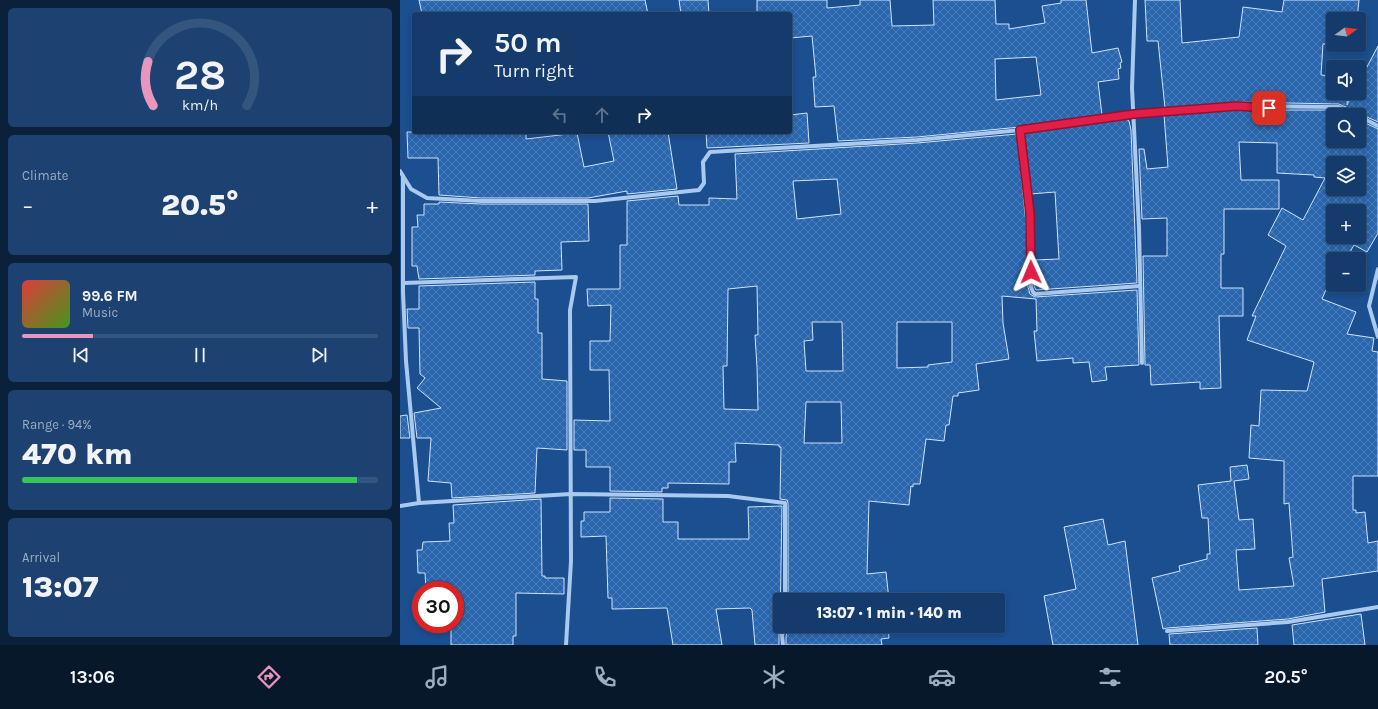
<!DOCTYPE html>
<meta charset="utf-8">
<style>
body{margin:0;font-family:Karla,sans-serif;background:#1d4271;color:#f1f3f6;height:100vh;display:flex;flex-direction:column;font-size:15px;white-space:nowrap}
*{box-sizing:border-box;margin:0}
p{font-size:13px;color:#9dadc1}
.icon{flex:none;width:22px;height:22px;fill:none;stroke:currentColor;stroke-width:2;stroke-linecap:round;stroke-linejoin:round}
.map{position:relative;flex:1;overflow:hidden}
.sheet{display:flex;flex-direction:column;gap:8px;padding:8px;background:#0b203b;width:400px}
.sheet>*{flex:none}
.guide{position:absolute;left:12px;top:12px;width:380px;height:122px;border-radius:4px;box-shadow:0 2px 6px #0003,0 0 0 1px #33557e;background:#143b6b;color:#f1f3f6;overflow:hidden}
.needle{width:26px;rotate:75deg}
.buttons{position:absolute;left:926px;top:12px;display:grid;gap:8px}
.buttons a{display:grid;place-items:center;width:40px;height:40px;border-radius:4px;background:#143b6b;box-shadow:0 2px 6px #0003,0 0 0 1px #33557e;font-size:20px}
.speed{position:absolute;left:12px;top:581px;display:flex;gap:8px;font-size:20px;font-weight:700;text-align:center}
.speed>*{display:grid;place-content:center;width:52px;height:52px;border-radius:50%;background:#143b6b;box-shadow:0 2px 6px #0003,0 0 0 1px #33557e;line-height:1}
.speed .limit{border:6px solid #d22;background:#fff;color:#111}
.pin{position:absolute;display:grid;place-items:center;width:34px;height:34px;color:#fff;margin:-17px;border-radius:8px;box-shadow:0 2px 6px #0006}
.me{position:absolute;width:44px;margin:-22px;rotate:359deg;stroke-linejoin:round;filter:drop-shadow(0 0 3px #0008)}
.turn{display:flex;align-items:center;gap:14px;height:84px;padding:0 16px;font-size:18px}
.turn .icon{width:52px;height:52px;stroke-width:2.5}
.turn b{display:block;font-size:28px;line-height:34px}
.lanes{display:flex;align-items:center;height:38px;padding:0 16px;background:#0003;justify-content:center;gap:20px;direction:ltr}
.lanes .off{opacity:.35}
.big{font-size:30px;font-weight:800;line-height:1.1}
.sheet .card{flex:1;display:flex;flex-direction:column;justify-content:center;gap:6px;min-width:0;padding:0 14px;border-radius:6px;background:#1d4271}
.sheet .dial{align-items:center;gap:0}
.dial svg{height:104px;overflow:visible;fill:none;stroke:#33557e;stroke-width:7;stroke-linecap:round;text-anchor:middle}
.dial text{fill:#f1f3f6;stroke:none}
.song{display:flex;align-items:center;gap:12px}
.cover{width:48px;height:48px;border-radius:6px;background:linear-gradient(135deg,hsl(0 70% 55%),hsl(100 70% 35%))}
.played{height:4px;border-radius:2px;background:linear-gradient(90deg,#e797bd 20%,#33557e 20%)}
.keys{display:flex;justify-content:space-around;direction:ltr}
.heat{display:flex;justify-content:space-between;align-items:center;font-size:22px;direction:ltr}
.charge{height:6px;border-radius:3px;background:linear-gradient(90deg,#34c759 94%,#33557e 0)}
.trip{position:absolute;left:373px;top:593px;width:232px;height:40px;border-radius:4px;background:#143b6b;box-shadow:0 2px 6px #0003,0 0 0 1px #33557e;font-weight:800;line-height:40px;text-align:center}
.tabs{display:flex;height:64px;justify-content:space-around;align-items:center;background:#08182b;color:#9dadc1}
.tabs .icon{width:28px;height:28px}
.tabs .active{color:#e797bd}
.tabs b{font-size:18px;color:#f1f3f6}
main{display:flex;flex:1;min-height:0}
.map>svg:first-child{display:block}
.building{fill:url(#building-cross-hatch);stroke:#cfe3fa;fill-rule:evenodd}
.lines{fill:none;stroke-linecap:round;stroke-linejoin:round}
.street{stroke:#a9c9ee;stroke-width:4}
.route-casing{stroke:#92132f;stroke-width:10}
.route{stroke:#e11d48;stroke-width:7}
</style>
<main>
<section class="sheet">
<div class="card dial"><svg viewBox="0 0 100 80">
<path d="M14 69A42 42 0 1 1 86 69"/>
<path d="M14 69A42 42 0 0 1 10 35" stroke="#e797bd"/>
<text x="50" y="56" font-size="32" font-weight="700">28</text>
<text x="50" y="72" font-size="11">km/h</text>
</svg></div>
<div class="card"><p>Climate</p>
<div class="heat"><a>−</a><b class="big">20.5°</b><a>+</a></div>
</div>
<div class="card">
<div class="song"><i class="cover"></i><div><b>99.6 FM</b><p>Music</p></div></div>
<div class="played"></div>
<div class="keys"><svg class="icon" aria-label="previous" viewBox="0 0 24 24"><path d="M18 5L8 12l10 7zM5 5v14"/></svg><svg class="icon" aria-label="pause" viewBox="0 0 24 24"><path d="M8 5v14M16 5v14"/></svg><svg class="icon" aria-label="next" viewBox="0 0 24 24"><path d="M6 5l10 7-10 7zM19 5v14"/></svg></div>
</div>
<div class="card"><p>Range · 94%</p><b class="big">470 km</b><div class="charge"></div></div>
<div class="card"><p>Arrival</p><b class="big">13:07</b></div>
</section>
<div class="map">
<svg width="978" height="645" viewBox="0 0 978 645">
<defs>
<pattern id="building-cross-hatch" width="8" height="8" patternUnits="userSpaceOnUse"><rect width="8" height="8" fill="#2a66ad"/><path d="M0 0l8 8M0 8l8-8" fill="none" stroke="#4a7db9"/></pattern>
</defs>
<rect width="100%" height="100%" fill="#1b4f8f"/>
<g class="building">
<path d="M19 0H245L248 14H22Z"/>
<path d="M279 0H308L309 14H281Z"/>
<path d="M357 0H427V8L460 5V0H490L492 26 534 25 533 0H595L596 24H609V29L645 23 642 6 661 3V0H686L692 53 718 48 722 62 720 63 721 68 718 69 719 79 698 82 702 115 620 127 517 137 438 141 434 106 415 107 413 77H416L412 36 390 38V14H357ZM636 57 641 95 596 100 595 59Z"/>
<path d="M745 0H780L782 43 839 37 843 7 882 12 884 0H959L957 19H933V44H923L921 75 933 76V93H948L947 105 953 93H959V82L978 46V122L939 104 837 102 765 108 758 41H747Z"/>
<path d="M837 110H938L948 115H933V141H959V120L978 129V233L967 252 954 245 946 259H933V273L922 299 956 312 947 334 974 338 972 351 978 352V476H953V510H956V513L965 512 968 543 978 541V571L922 579 925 612 888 619 767 628 763 629 752 578 780 571 779 566 807 559V554H810L808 518H802L798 485 831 481 830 467 847 465 849 479 834 481 839 520 853 519 855 549 836 550 839 590 894 586 889 558 893 557 889 503 884 504V461L849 458 851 425 859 426 861 390 907 391 914 362 847 340 856 316H852L886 246 868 235 882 208 903 220 925 178 914 177V175L877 173V143L839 142 841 180H879V209H824V254H821V288H843V316H819L821 388 800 389V382L751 385 750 365H745L743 256H767V218L742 219 739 149H744L747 169 768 167 764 115ZM933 163H959V189H933ZM933 211H959V237H933Z"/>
<path d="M407 113 409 143 307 148 306 132H390V115Z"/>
<path d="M726 119 729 121 731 130 737 283 636 290 634 286V260L659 259 655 192 630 194 624 133Z"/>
<path d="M7 132H126V139L177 133 184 167 214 161 208 132H268L277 189 227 194V191L188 198H81L39 195 38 158H8Z"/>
<path d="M617 134 626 222 628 287 630 294 635 297 737 290 739 365 705 367 707 380 692 382 689 362 673 363V358L637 361 634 331H637L636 299 602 296 603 323 609 359 576 364 579 390 558 393V396H553L549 425H546L544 441 526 439 520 484H513V487L511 486 509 505 469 501 467 574 486 572 489 600H388V503L387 500 380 499 381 447H379V445L335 443 336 462H329V484L268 483V488H262V492L210 491V467H186V450H174V420L210 421 209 370H190V341H210L211 305 188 306 187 289H220V245H227V201L278 196 279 205H309V198L337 199 335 154 517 143ZM437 179 441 214 397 219 393 181ZM357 286 358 335H355L357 367 358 410 324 409 323 366H327L328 289ZM412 322H442L443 371H406L404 341 413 340ZM497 322H552V362L528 365V367L497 368ZM406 402H441L442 443H404Z"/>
<path d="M39 202 81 204H188L189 241 161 242 162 270 135 271V275L19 279 17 266H12V227H18L17 215H24V204H39Z"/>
<path d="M135 282V299H138V333H142V379L167 381V450L137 448 135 493 52 498 51 483 28 481 31 438H17L14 413 41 408 17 388 25 378 20 374 19 328H8L7 309H19V286Z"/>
<path d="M7 415 10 438H0V416Z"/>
<path d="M210 498 263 499V522H278V539H349L348 507 382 506 380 626H382L379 635V645H355L352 610 350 608 316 609 322 645H273L267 608 212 609V598H208L206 536 181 537V521H184V512H210Z"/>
<path d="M141 499 142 576H145V578H164V594L116 593V636H113V645H51V624H55V590H26L25 573H18L17 550H22L23 542 50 541 49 523H54L53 505Z"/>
<path d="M703 519 708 545 725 541 738 645H653L644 596 676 589 664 527Z"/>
<path d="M961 614 965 645H894L892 625Z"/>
<path d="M389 626H488L489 638 481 639 482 645H386V636Z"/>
<path d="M857 628 858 645H770L769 634Z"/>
</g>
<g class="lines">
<g class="street">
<path d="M735 0 732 88 739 228 742 363"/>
<path d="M959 116 978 126"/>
<path d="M620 130 629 213 631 287 633 292 635 294 740 286"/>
<path d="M0 171 3 176V292L6 361 19 503 171 494 328 496 385 503V600"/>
<path d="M3 176 11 189 27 198 81 201H195L299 190 304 183 303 162 310 152 517 140 620 130 734 114 837 106 939 107 957 115"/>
<path d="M978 269 969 306 978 337"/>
<path d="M4 283 176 277 170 310 171 561 166 645"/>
<path d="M0 506 19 503"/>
<path d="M767 631 888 622 978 607"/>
<path d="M383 645 382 635 386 626"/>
</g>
</g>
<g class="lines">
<g class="route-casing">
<path id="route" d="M631 272 630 213 620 130 734 114 837 106 869 108"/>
</g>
<use href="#route" class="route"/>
</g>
</svg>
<div class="buttons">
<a><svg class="needle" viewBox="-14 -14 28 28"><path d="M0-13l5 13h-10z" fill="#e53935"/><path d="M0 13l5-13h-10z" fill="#9dadc1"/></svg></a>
<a><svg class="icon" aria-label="sound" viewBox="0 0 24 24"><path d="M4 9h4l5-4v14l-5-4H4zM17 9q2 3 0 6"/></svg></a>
<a><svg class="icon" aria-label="search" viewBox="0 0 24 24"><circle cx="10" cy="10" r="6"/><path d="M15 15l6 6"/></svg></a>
<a><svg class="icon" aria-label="layers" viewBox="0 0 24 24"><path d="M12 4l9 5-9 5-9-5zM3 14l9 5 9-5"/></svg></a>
<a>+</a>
<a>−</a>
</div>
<div class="speed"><div class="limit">30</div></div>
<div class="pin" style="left:869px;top:108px;background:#d93025"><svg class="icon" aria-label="arrive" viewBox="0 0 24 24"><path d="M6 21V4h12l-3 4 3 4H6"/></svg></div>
<svg class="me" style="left:631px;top:272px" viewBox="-20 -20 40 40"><path d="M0-17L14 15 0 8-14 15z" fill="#e11d48" stroke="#fff" stroke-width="4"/></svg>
<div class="trip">13:07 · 1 min · 140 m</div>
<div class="guide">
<div class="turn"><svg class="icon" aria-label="right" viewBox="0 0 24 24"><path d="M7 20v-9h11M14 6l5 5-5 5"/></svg><div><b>50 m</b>Turn right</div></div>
<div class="lanes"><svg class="icon off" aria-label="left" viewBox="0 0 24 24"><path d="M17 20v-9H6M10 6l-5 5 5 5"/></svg><svg class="icon off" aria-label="ahead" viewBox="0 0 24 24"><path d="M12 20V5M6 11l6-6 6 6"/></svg><svg class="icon" aria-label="right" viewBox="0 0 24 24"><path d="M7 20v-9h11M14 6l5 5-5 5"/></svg></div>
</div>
</div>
</main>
<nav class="tabs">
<b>13:06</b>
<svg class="icon active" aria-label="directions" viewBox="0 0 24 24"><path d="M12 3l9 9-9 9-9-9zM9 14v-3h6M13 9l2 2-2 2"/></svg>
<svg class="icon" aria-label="music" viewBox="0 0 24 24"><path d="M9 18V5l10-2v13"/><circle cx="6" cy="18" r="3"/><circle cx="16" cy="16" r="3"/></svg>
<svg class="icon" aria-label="phone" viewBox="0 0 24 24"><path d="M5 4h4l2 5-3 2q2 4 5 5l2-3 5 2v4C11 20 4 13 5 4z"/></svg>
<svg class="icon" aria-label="climate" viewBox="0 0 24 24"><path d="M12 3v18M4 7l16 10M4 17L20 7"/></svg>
<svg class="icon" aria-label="car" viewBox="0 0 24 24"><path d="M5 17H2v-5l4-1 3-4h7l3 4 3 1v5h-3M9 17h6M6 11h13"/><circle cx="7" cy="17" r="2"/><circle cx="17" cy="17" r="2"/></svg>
<svg class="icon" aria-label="filters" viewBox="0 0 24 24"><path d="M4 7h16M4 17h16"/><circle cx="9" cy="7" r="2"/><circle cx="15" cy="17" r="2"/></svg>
<b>20.5°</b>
</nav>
